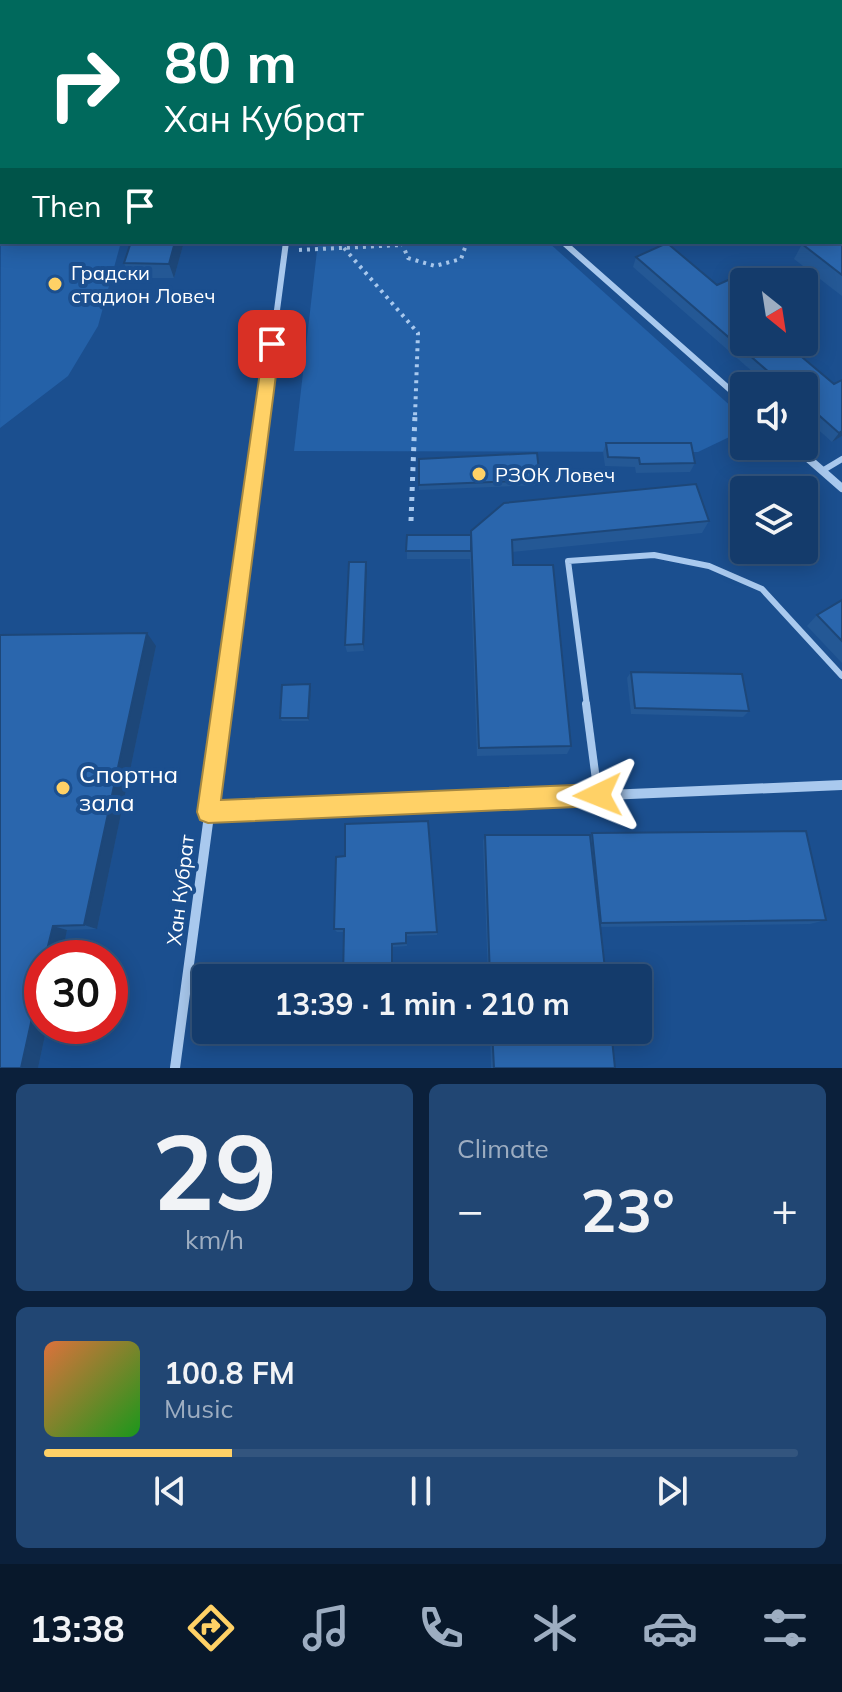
<!DOCTYPE html>
<meta charset="utf-8">
<style>
body{margin:0;font-family:Mulish,sans-serif;background:#214673;color:#f1f3f6;height:100vh;display:flex;flex-direction:column;font-size:30px;white-space:nowrap}
*{box-sizing:border-box;margin:0}
p{font-size:26px;color:#9dadc1}
.icon{flex:none;width:44px;height:44px;fill:none;stroke:currentColor;stroke-width:2;stroke-linecap:round;stroke-linejoin:round}
.map{position:relative;height:1068px;overflow:hidden}
.details{display:flex;flex-direction:column;gap:16px;padding:16px;background:#0b203b;flex:1}
.details>*{flex:none}
.hud{position:absolute;left:0px;top:0px;width:842px;height:244px;box-shadow:0 4px 20px #0003,0 0 0 2px #33557e;background:#00695c;color:#fff;overflow:hidden}
.needle{width:52px;rotate:150deg}
.tools{position:absolute;left:730px;top:268px;display:grid;gap:16px}
.tools a{display:grid;place-items:center;width:88px;height:88px;border-radius:8px;background:#143b6b;box-shadow:0 4px 20px #0003,0 0 0 2px #33557e;font-size:40px}
.speed{position:absolute;left:24px;top:940px;display:flex;gap:16px;font-size:40px;font-weight:700;text-align:center}
.speed>*{display:grid;place-content:center;width:104px;height:104px;border-radius:50%;background:#143b6b;box-shadow:0 4px 20px #0003,0 0 0 2px #33557e;line-height:1}
.speed .limit{border:12px solid #d22;background:#fff;color:#111}
.pin{position:absolute;display:grid;place-items:center;width:68px;height:68px;color:#fff;margin:-34px;border-radius:16px;box-shadow:0 4px 12px #0006}
.me{position:absolute;width:88px;margin:-44px;rotate:268deg;stroke-linejoin:round;filter:drop-shadow(0 0 6px #0008)}
.turn{display:flex;align-items:center;gap:28px;height:168px;padding:0 32px;font-size:36px}
.turn .icon{width:104px;height:104px;stroke-width:2.5}
.turn b{display:block;font-size:56px;line-height:68px}
.then{display:flex;align-items:center;height:76px;padding:0 32px;background:#0003;gap:16px;font-size:30px}
.big{font-size:60px;font-weight:700;line-height:1.1}
.details .tile{flex:1;display:flex;flex-direction:column;justify-content:center;gap:12px;min-width:0;padding:0 28px;border-radius:12px;background:#214673}
.details .dial{align-items:center;gap:0}
.dial b{font-size:104px;line-height:1}
.song{display:flex;align-items:center;gap:24px}
.cover{width:96px;height:96px;border-radius:12px;background:linear-gradient(135deg,hsl(20 70% 55%),hsl(120 70% 35%))}
.played{height:8px;border-radius:4px;background:linear-gradient(90deg,#ffd166 25%,#33557e 25%)}
.keys{display:flex;justify-content:space-around;direction:ltr}
.heat{display:flex;justify-content:space-between;align-items:center;font-size:44px;direction:ltr}
.details .tiles{flex:1;display:grid;gap:16px;grid-template-columns:1fr 1fr}
.tile:last-child{grid-column:span 2}
.trip{position:absolute;left:192px;top:964px;width:460px;height:80px;border-radius:8px;background:#143b6b;box-shadow:0 4px 20px #0003,0 0 0 2px #33557e;font-weight:700;line-height:80px;text-align:center}
.tab-bar{display:flex;height:128px;justify-content:space-around;align-items:center;background:#08182b;color:#9dadc1}
.tab-bar .icon{width:56px;height:56px}
.tab-bar .on{color:#ffd166}
.tab-bar b{font-size:36px;color:#f1f3f6}
.map>svg:first-child{display:block}
.green{fill:#2461a8}
.lines{fill:none;stroke-linecap:round;stroke-linejoin:round}
.path-far1{stroke:#a9c9ee;stroke-width:4;stroke-dasharray:3 5;stroke-linecap:butt}
.path{stroke:#a9c9ee;stroke-width:5;stroke-dasharray:4 6;stroke-linecap:butt}
.lane-far1{stroke:#a9c9ee;stroke-width:6}
.lane{stroke:#a9c9ee;stroke-width:8}
.street-far3{stroke:#a9c9ee;stroke-width:5}
.street-far2{stroke:#a9c9ee;stroke-width:6}
.street-far1{stroke:#a9c9ee;stroke-width:8}
.street{stroke:#a9c9ee;stroke-width:10}
.wall{fill:#245895}
.shaded-wall{fill:#1d4779}
.building{fill:#2a66ad;stroke:#1d4779;stroke-width:2}
.route{fill:#ffd166;stroke:#a68842;stroke-width:2}
.poi-dot{fill:#ffd166;stroke:#1b4f8f;stroke-width:3}
.labels{text-anchor:middle;dominant-baseline:central;stroke-width:8;stroke-linejoin:round;paint-order:stroke}
.poi-label{font-size:20px;fill:#fff;stroke:#1b4f8f;text-anchor:start}
.street-label{font-size:20px;fill:#fff;stroke:#1b4f8f}
.near-poi-label{font-size:24px;fill:#fff;stroke:#1b4f8f;text-anchor:start}
</style>
<div class="map">
<svg width="842" height="1068" viewBox="0 0 842 1068">
<rect width="100%" height="100%" fill="#1b4f8f"/>
<g class="green">
<path d="M2 62V242H121L98 326 68 376 0 428Z"/>
<path d="M318 242H548L744 418V430L698 452 294 451Z"/>
</g>
<g class="lines">
<g class="path-far1">
<path d="M494 242 549 243"/>
<path d="M402 243 408 258 435 266 461 259 467 242"/>
<path d="M344 248 418 333 415 416"/>
<path d="M299 250 402 245"/>
</g>
<path class="path" d="M411 521 415 414"/>
<g class="lane-far1">
<path d="M822 471 842 459"/>
<path d="M587 706 568 561 654 555 709 566 762 589 842 676"/>
</g>
<path class="lane" d="M586 704 598 795"/>
<path class="street-far3" d="M806 0 810 2"/>
<g class="street-far2">
<path d="M563 242 744 402"/>
<path d="M263 416 286 242"/>
</g>
<g class="street-far1">
<path d="M794 446 842 488"/>
<path d="M224 706 263 414"/>
</g>
<g class="street">
<path d="M208 812 842 785"/>
<path d="M175 1068 224 704"/>
</g>
</g>
<g class="wall">
<path d="M0 0 2 2V21H0Z"/>
<path d="M840 45 842 46V172L840 171Z"/>
<path d="M842 226V296L794 259 802 244Z"/>
<path d="M131 242H184L174 278H130L124 263Z"/>
<path d="M667 243 717 285 744 273 755 282H744V342H784L834 384 842 380V436L832 442 804 417V386H769L633 267 636 257Z"/>
<path d="M606 443 695 463 690 472 636 473 635 467 605 466 603 452Z"/>
<path d="M419 459 540 480 539 485 419 490Z"/>
<path d="M709 521 702 533 512 552 513 565 571 746 567 754 477 756 470 559H407V535H471Z"/>
<path d="M366 562 367 570 364 651 347 652 345 645Z"/>
<path d="M842 600V663L807 626 817 615Z"/>
<path d="M156 646 97 929 67 930 42 1026H47L38 1068H0Z"/>
<path d="M631 672 749 711 743 717 631 714 627 678Z"/>
<path d="M311 687 309 721H282L280 718Z"/>
<path d="M592 833 826 920 810 924 600 927 606 978H488L483 841 485 835H590Z"/>
<path d="M334 929 437 932V935L406 936 407 946 393 947 344 932H337Z"/>
<path d="M490 1030H611L615 1068H491Z"/>
</g>
<g class="shaded-wall">
<path d="M43 0H74L71 2H40Z"/>
<path d="M247 0H264L262 2H245Z"/>
<path d="M553 0H567L561 2H553Z"/>
<path d="M672 0H688L681 2H671Z"/>
<path d="M840 28H842V40L840 41Z"/>
<path d="M175 242H184L174 278 169 264Z"/>
<path d="M842 431V436L832 442 839 433Z"/>
<path d="M366 562 367 570 364 651 363 644Z"/>
<path d="M147 633 156 646 97 929 84 925Z"/>
<path d="M310 684 311 687 309 721 308 718Z"/>
<path d="M53 926 67 930 61 958H45Z"/>
<path d="M42 973V1026H47L38 1068H21Z"/>
</g>
<g class="building">
<path d="M0 0H43L40 2H2V5L0 4Z"/>
<path d="M79 0H142L140 2H77Z"/>
<path d="M150 0H247L245 2H149Z"/>
<path d="M444 0H539L542 2H439Z"/>
<path d="M784 0H806L810 2H778Z"/>
<path d="M840 45 842 46V155L840 156Z"/>
<path d="M842 226V275L802 244 806 242H840V227Z"/>
<path d="M131 242H175L169 264 124 263Z"/>
<path d="M667 243 717 285 744 273 755 282H744V342H784L834 384 842 380V431L839 433 804 402V386H785L636 257Z"/>
<path d="M606 443H691L695 463 640 464 639 458 608 457Z"/>
<path d="M537 453 540 480 419 485V459Z"/>
<path d="M696 484 709 521 512 540 513 565H553L571 746 479 748 471 531 504 503Z"/>
<path d="M407 535H471V551H406Z"/>
<path d="M349 562H366L363 644 345 645Z"/>
<path d="M842 600V641L817 615Z"/>
<path d="M147 633 84 925 53 926 45 958H42V973L21 1068H0V635Z"/>
<path d="M631 672 742 674 749 711 635 708Z"/>
<path d="M310 684 308 718H280L282 685Z"/>
<path d="M428 821 437 932 406 933V943L392 944V978H343L344 929H334L336 857 345 856V824Z"/>
<path d="M806 831 826 920 601 923 592 833Z"/>
<path d="M485 835H590L606 978H490Z"/>
<path d="M492 1030H611L615 1068H494Z"/>
</g>
<path class="route" d="M272 339 280 344 221 800 598 784 606 787 609 795 606 803 598 806 208 823 200 820 197 812 264 344Z"/>
<g class="poi-dot">
<circle cx="55" cy="284" r="8"/>
<circle cx="479" cy="474" r="8"/>
<circle cx="63" cy="788" r="8"/>
</g>
<g class="labels">
<g class="poi-label">
<text x="71" y="272">Градски<tspan x="71" dy="23">стадион Ловеч</tspan></text>
<text x="495" y="474">РЗОК Ловеч</text>
</g>
<g class="street-label">
<text transform="translate(180 890) rotate(-83)">Хан Кубрат</text>
</g>
<g class="near-poi-label">
<text x="79" y="774">Спортна<tspan x="79" dy="28">зала</tspan></text>
</g>
</g>
</svg>
<div class="tools">
<a><svg class="needle" viewBox="-14 -14 28 28"><path d="M0-13l5 13h-10z" fill="#e53935"/><path d="M0 13l5-13h-10z" fill="#9dadc1"/></svg></a>
<a><svg class="icon" aria-label="sound" viewBox="0 0 24 24"><path d="M4 9h4l5-4v14l-5-4H4zM17 9q2 3 0 6"/></svg></a>
<a><svg class="icon" aria-label="layers" viewBox="0 0 24 24"><path d="M12 4l9 5-9 5-9-5zM3 14l9 5 9-5"/></svg></a>
</div>
<div class="speed"><div class="limit">30</div></div>
<div class="pin" style="left:272px;top:344px;background:#d93025"><svg class="icon" aria-label="arrive" viewBox="0 0 24 24"><path d="M6 21V4h12l-3 4 3 4H6"/></svg></div>
<svg class="me" style="left:598px;top:795px" viewBox="-20 -20 40 40"><path d="M0-17L14 15 0 8-14 15z" fill="#ffd166" stroke="#fff" stroke-width="4"/></svg>
<div class="trip">13:39 · 1 min · 210 m</div>
<div class="hud">
<div class="turn"><svg class="icon" aria-label="right" viewBox="0 0 24 24"><path d="M7 20v-9h11M14 6l5 5-5 5"/></svg><div><b>80 m</b>Хан Кубрат</div></div>
<div class="then">Then<svg class="icon" aria-label="arrive" viewBox="0 0 24 24"><path d="M6 21V4h12l-3 4 3 4H6"/></svg></div>
</div>
</div>
<section class="details">
<div class="tiles">
<div class="tile dial"><b>29</b><p>km/h</p></div>
<div class="tile"><p>Climate</p>
<div class="heat"><a>−</a><b class="big">23°</b><a>+</a></div>
</div>
<div class="tile">
<div class="song"><i class="cover"></i><div><b>100.8 FM</b><p>Music</p></div></div>
<div class="played"></div>
<div class="keys"><svg class="icon" aria-label="previous" viewBox="0 0 24 24"><path d="M18 5L8 12l10 7zM5 5v14"/></svg><svg class="icon" aria-label="pause" viewBox="0 0 24 24"><path d="M8 5v14M16 5v14"/></svg><svg class="icon" aria-label="next" viewBox="0 0 24 24"><path d="M6 5l10 7-10 7zM19 5v14"/></svg></div>
</div>
</div>
</section>
<nav class="tab-bar">
<b>13:38</b>
<svg class="icon on" aria-label="directions" viewBox="0 0 24 24"><path d="M12 3l9 9-9 9-9-9zM9 14v-3h6M13 9l2 2-2 2"/></svg>
<svg class="icon" aria-label="music" viewBox="0 0 24 24"><path d="M9 18V5l10-2v13"/><circle cx="6" cy="18" r="3"/><circle cx="16" cy="16" r="3"/></svg>
<svg class="icon" aria-label="phone" viewBox="0 0 24 24"><path d="M5 4h4l2 5-3 2q2 4 5 5l2-3 5 2v4C11 20 4 13 5 4z"/></svg>
<svg class="icon" aria-label="climate" viewBox="0 0 24 24"><path d="M12 3v18M4 7l16 10M4 17L20 7"/></svg>
<svg class="icon" aria-label="car" viewBox="0 0 24 24"><path d="M5 17H2v-5l4-1 3-4h7l3 4 3 1v5h-3M9 17h6M6 11h13"/><circle cx="7" cy="17" r="2"/><circle cx="17" cy="17" r="2"/></svg>
<svg class="icon" aria-label="filters" viewBox="0 0 24 24"><path d="M4 7h16M4 17h16"/><circle cx="9" cy="7" r="2"/><circle cx="15" cy="17" r="2"/></svg>
</nav>
